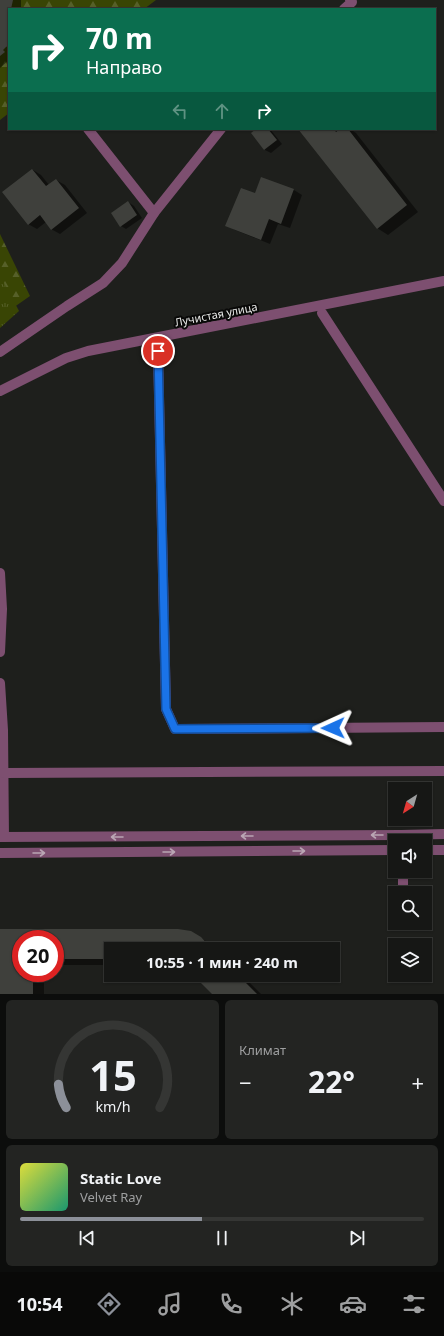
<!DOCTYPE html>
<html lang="ru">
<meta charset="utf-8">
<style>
body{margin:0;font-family:"Noto Sans",sans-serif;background:#232422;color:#f1f3f6;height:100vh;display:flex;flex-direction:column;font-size:15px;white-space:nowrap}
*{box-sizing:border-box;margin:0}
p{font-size:13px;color:#9e9fa0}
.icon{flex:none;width:22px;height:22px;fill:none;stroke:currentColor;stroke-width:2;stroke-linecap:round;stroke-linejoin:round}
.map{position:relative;height:994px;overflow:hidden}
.sheet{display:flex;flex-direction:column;gap:6px;padding:6px;background:#0c0d0c;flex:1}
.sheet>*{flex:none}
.hud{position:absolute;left:8px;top:8px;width:428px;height:122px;border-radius:0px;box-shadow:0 1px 3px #0004,0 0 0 1px #353634;background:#0b6e4f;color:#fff;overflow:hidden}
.needle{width:26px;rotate:217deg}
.controls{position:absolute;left:388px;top:782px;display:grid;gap:8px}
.controls a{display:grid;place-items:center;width:44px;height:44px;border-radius:0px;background:#161715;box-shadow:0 1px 3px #0004,0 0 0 1px #353634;font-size:20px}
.speed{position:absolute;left:12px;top:930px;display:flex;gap:8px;font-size:20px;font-weight:700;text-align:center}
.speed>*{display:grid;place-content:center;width:52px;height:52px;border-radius:50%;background:#161715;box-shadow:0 1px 3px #0004,0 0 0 1px #353634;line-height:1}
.speed .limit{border:6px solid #d22;background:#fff;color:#111}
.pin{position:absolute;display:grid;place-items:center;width:34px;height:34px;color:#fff;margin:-17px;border:2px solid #fff;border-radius:50%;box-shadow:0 1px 4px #0007}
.me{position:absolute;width:44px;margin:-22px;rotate:269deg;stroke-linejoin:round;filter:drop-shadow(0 0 3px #0008)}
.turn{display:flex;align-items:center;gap:14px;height:84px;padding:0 12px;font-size:18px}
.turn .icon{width:52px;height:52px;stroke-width:2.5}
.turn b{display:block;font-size:28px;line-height:34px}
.lanes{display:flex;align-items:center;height:38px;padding:0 12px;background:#0003;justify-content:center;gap:20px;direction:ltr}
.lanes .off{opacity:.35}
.big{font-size:30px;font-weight:700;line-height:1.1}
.sheet .tile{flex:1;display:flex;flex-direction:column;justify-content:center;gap:6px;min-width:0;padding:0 14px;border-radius:6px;background:#232422}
.sheet .dial{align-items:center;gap:0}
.dial svg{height:104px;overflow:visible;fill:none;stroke:#353634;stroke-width:7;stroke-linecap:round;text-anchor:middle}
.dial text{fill:#f1f3f6;stroke:none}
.song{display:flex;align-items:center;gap:12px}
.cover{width:48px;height:48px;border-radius:6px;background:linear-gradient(135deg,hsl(60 70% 55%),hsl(160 70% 35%))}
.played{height:4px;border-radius:2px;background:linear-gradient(90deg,#8c9099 45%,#353634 45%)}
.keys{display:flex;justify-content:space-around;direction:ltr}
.heat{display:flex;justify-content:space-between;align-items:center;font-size:22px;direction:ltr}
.sheet .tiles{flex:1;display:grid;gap:6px;grid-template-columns:1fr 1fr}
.tile:last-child{grid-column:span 2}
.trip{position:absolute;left:104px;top:942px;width:236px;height:40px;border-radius:0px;background:#161715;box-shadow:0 1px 3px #0004,0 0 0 1px #353634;font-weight:700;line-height:40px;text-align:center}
.menu{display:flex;height:64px;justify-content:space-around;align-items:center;background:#090908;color:#9e9fa0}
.menu .icon{width:28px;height:28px}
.menu .current{color:#8c9099}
.menu b{font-size:18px;color:#f1f3f6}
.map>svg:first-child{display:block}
.forest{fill:url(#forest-firs)}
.park{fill:url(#park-tufts)}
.shadow{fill:#0007}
.building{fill:#3f403c}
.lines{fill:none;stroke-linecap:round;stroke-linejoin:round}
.minor{stroke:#7d4f70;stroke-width:10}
.oneway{stroke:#b9a5b3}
.route-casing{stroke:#114b97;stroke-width:10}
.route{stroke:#1a73e8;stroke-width:7}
.labels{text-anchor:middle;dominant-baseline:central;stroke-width:4;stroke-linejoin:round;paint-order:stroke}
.street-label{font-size:11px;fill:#eaebe9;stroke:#090908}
</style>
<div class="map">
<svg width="444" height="994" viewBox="0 0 444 994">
<defs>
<pattern id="forest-firs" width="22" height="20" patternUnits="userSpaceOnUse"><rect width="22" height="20" fill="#394504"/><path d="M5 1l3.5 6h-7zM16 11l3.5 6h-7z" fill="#566029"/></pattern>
<pattern id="park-tufts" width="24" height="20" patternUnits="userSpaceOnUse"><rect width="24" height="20" fill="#394504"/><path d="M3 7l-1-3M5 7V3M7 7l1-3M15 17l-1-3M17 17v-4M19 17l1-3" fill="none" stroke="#566029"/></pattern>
</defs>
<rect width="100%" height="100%" fill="#1e1f1c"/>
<g class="forest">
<path d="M0 0H156L144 9H9V113L0 120Z"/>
<path d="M0 234 30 296 0 317Z"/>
</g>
<path class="park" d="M0 275 19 311 0 328Z"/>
<g class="shadow">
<path d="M0 0H21V9H9V60L0 68Z"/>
<path d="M258 129H270L282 144 271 153 265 150 252 133Z"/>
<path d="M300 129H339L340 130 342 129H350L356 133 418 212 388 235 377 228Z"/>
<path d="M33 170 41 175 49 185 56 180 65 185 87 213 60 234 51 229 46 222 37 229 28 224Z"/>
<path d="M294 190 302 195 290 228 278 224 270 244 235 230 227 225 255 195Z"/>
<path d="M128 202 134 206 142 218 126 229 121 226Z"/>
<path d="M0 930 191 932 212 945 216 949H111V965H55V939H21V973H44V994H0Z"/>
<path d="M195 975H242L261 994H214Z"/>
</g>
<g class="building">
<path d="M0 0H13L11 9H9V44L3 50 5 52 0 56Z"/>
<path d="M256 129H268L277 140 264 150 251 133Z"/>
<path d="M298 129H334L336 132 340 129H348L407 205 377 229Z"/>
<path d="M32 169 46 186 56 179 79 208 51 230 40 215 28 225 2 192Z"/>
<path d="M261 177 294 189 281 224 269 219 261 240 225 226 241 188 255 193Z"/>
<path d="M128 201 137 215 120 227 111 213Z"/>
<path d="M0 929H178L191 931 201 937 212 949H111V959H55V939H21V973H33V994H0Z"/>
<path d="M193 975H238L257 994H212Z"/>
</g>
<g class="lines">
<g class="minor">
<path d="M344 9 352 2 350 0"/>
<path d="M154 213 221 129"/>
<path d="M322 313 444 501"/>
<path d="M158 351 166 709 175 729 444 727"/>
<path d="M0 352 67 306 103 283 122 263 154 213 88 129"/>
<path d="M0 391 66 358 88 351 444 281"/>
<path d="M0 573 2 609 0 652"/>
<path d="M0 683 3 730 4 837"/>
<path d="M4 773 444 771"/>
<path d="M0 837 401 835 444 834"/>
<path d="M425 850H444"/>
<path d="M0 853 395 850"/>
<path d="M403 889V871"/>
</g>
</g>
<defs><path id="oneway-shaft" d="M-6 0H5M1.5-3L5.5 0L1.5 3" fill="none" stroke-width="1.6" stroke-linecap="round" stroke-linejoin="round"/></defs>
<g class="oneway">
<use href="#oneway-shaft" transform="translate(377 835) rotate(180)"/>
<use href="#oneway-shaft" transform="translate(247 836) rotate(180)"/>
<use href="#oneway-shaft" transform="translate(117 837) rotate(180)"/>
<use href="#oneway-shaft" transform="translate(299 851)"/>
<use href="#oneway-shaft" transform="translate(169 852)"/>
<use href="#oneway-shaft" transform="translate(39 853)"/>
</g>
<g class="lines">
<g class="route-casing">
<path id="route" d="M158 351 166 709 175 729 333 728"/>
</g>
<use href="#route" class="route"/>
</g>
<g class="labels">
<g class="street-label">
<text transform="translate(216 314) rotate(-11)">Лучистая улица</text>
</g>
</g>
</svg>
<div class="controls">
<a><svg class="needle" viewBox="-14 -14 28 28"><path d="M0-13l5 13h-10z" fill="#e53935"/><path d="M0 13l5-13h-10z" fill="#9e9fa0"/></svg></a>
<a><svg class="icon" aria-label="sound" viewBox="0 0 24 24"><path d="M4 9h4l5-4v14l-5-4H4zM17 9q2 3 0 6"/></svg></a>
<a><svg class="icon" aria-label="search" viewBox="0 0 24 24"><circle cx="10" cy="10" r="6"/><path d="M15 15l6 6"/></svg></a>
<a><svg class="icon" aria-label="layers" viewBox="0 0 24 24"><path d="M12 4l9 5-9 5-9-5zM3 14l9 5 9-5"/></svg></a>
</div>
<div class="speed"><div class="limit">20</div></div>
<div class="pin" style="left:158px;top:351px;background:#d93025"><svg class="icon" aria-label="arrive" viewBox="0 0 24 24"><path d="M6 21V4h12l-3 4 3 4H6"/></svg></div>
<svg class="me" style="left:333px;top:728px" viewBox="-20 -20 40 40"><path d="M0-17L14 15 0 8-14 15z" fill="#1a73e8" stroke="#fff" stroke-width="4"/></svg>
<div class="trip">10:55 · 1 мин · 240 m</div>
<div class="hud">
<div class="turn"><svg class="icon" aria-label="right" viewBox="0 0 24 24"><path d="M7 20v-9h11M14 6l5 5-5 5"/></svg><div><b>70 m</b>Направо</div></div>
<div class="lanes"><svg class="icon off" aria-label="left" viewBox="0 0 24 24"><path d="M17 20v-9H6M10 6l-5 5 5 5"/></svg><svg class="icon off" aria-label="ahead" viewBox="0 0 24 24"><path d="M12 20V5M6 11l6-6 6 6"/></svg><svg class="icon" aria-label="right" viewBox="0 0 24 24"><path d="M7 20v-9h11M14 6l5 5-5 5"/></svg></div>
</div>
</div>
<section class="sheet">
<div class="tiles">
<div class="tile dial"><svg viewBox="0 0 100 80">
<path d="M14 69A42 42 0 1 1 86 69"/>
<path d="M14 69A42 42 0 0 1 8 51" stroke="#8c9099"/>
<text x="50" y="56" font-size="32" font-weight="700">15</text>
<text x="50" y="72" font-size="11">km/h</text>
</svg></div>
<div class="tile"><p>Климат</p>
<div class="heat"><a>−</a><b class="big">22°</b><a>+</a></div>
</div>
<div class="tile">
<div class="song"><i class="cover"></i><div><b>Static Love</b><p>Velvet Ray</p></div></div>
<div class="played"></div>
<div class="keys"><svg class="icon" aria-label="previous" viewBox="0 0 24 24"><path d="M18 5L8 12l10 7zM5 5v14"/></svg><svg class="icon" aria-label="pause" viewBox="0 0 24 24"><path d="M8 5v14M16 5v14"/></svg><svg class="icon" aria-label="next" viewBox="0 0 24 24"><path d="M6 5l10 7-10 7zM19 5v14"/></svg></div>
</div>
</div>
</section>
<nav class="menu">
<b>10:54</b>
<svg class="icon current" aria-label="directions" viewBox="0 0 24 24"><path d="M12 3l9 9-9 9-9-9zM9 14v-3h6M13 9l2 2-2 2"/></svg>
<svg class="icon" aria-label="music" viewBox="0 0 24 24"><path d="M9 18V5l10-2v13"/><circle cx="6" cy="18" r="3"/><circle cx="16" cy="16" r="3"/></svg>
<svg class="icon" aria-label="phone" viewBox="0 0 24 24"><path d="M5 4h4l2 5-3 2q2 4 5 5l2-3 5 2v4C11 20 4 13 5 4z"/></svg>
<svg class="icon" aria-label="climate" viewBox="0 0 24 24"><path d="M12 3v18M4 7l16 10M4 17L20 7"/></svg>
<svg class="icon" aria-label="car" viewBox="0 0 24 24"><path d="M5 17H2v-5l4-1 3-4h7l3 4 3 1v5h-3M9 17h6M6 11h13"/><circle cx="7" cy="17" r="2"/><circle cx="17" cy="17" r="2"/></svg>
<svg class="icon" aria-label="filters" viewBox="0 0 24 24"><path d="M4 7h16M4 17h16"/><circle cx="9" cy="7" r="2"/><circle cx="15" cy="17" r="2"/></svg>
</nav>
